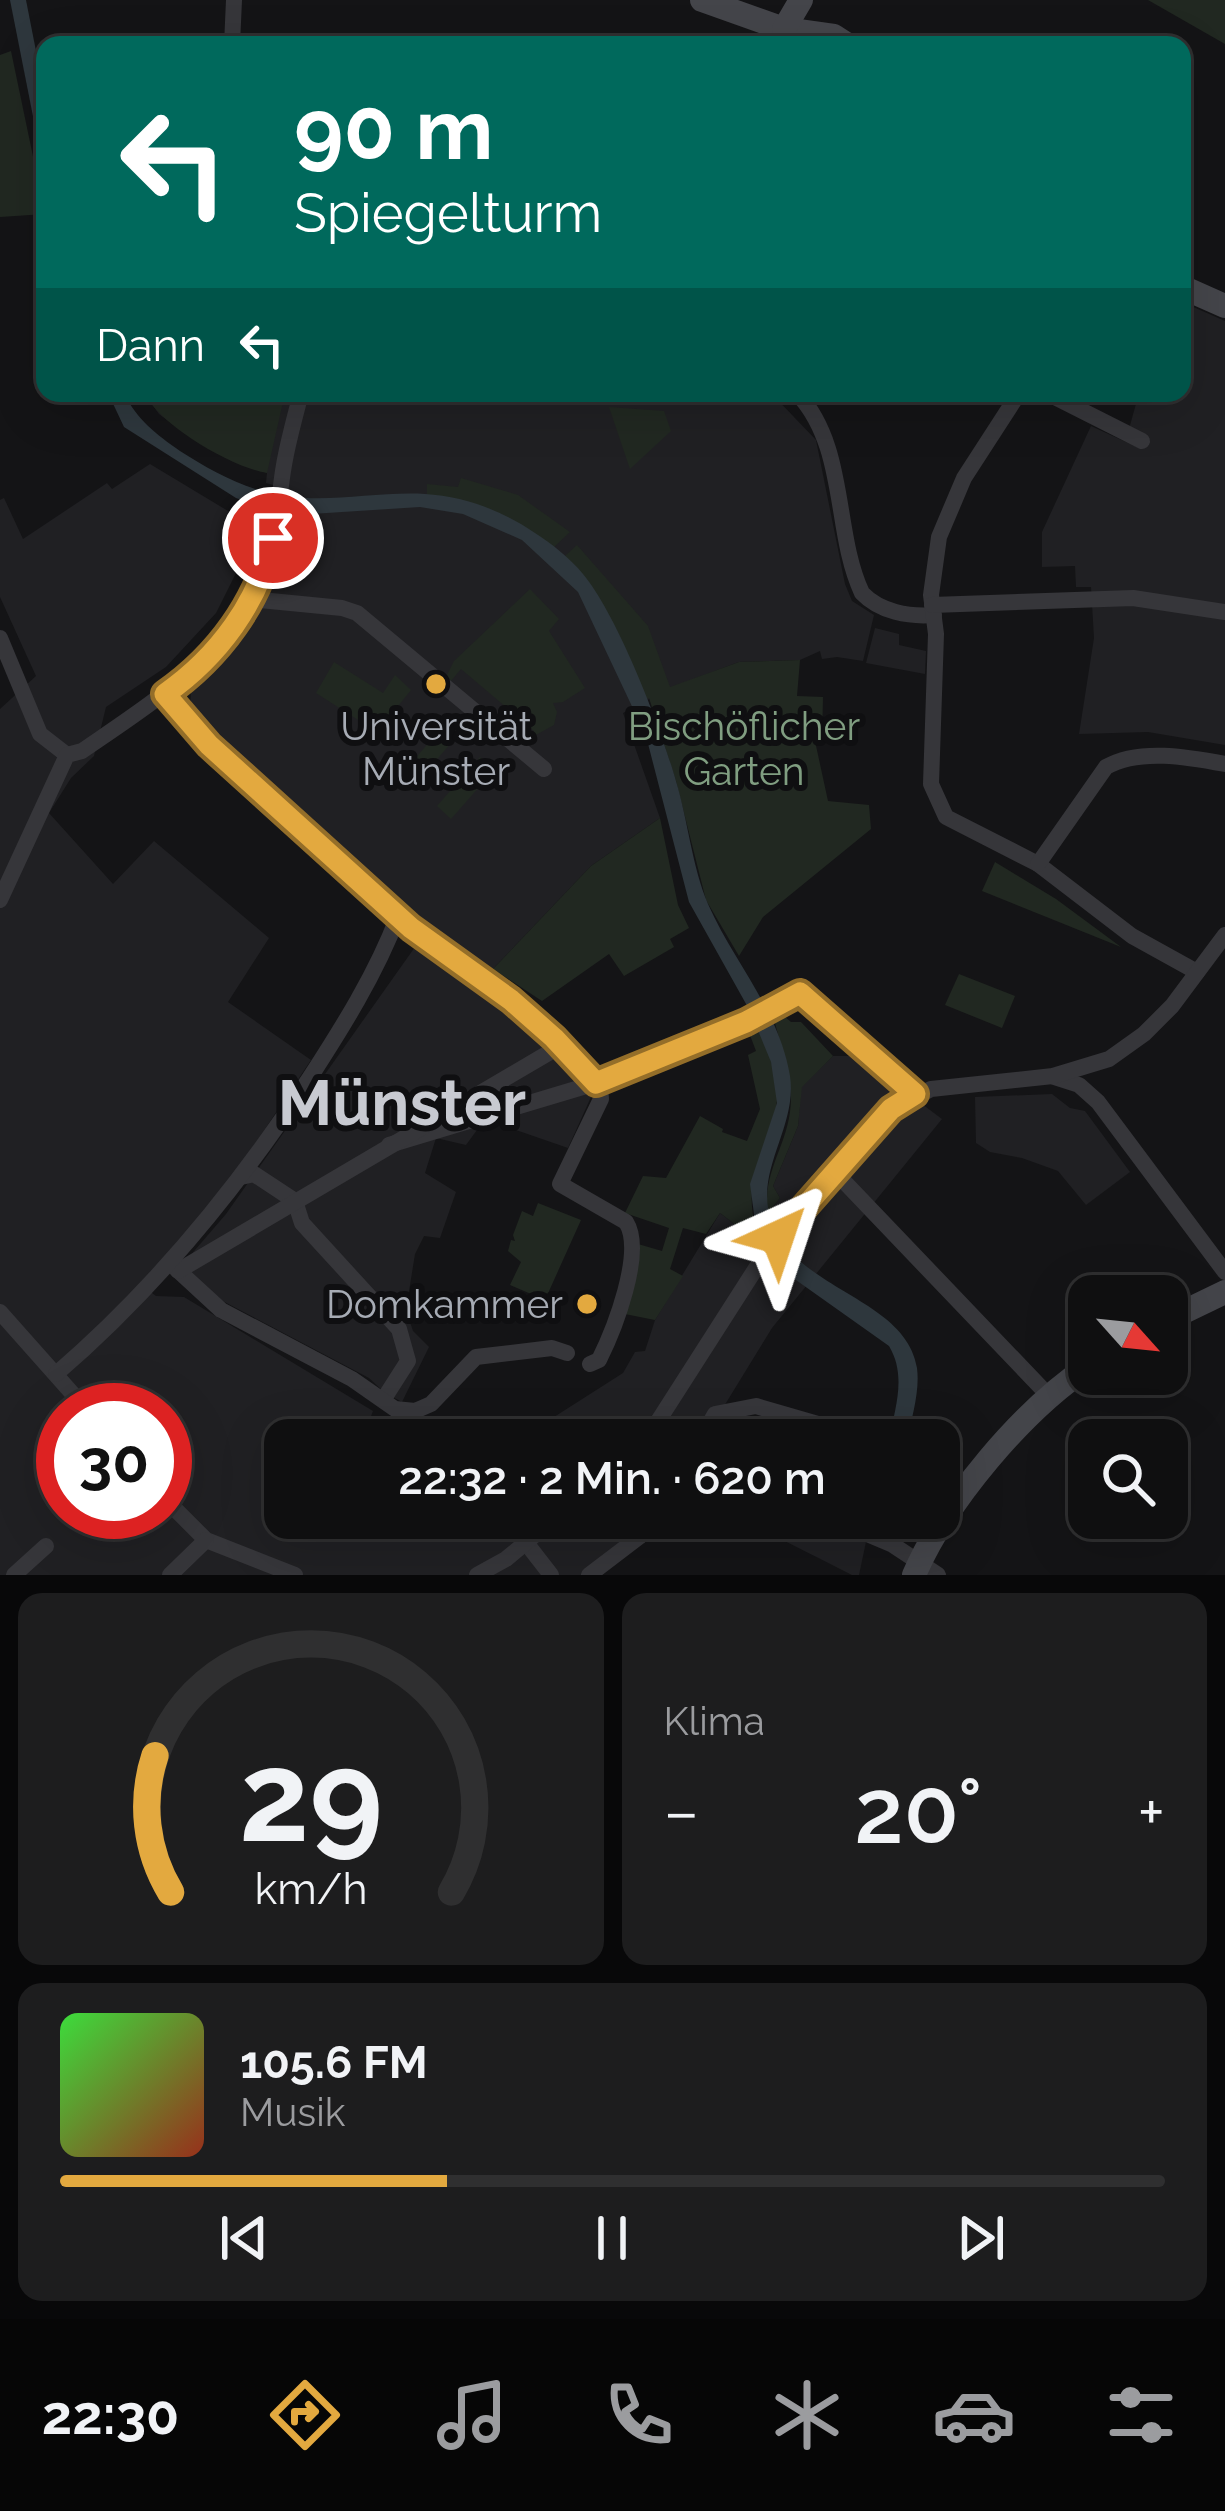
<!DOCTYPE html>
<html lang="de">
<meta charset="utf-8">
<style>
body{margin:0;font-family:Raleway,sans-serif;background:#1d1d1e;color:#f1f3f6;height:100vh;display:flex;flex-direction:column;font-size:45px;white-space:nowrap}
*{box-sizing:border-box;margin:0}
p{font-size:39px;color:#9b9c9f}
.icon{flex:none;width:66px;height:66px;fill:none;stroke:currentColor;stroke-width:2;stroke-linecap:round;stroke-linejoin:round}
.map{position:relative;height:1575px;overflow:hidden}
.drawer{display:flex;flex-direction:column;gap:18px;padding:18px;background:#080809;flex:1}
.drawer>*{flex:none}
.guide{position:absolute;left:36px;top:36px;width:1155px;height:366px;border-radius:24px;box-shadow:0 12px 48px #0002,0 0 0 3px #2f2f30;background:#00695c;color:#fff;overflow:hidden}
.needle{width:78px;rotate:117deg}
.fabs{position:absolute;left:1068px;top:1275px;display:grid;gap:24px}
.fabs a{display:grid;place-items:center;width:120px;height:120px;border-radius:24px;background:#0f0f10;box-shadow:0 12px 48px #0002,0 0 0 3px #2f2f30;font-size:60px}
.speed{position:absolute;left:36px;top:1383px;display:flex;gap:24px;font-size:60px;font-weight:700;text-align:center}
.speed>*{display:grid;place-content:center;width:156px;height:156px;border-radius:50%;background:#0f0f10;box-shadow:0 12px 48px #0002,0 0 0 3px #2f2f30;line-height:1}
.speed .limit{border:18px solid #d22;background:#fff;color:#111}
.pin{position:absolute;display:grid;place-items:center;width:102px;height:102px;color:#fff;margin:-51px;border:6px solid #fff;border-radius:50%;box-shadow:0 3px 12px #0007}
.me{position:absolute;width:132px;margin:-66px;rotate:42deg;stroke-linejoin:round;filter:drop-shadow(0 0 9px #0008)}
.turn{display:flex;align-items:center;gap:42px;height:252px;padding:0 60px;font-size:54px}
.turn .icon{width:156px;height:156px;stroke-width:2.5}
.turn b{display:block;font-size:84px;line-height:102px}
.then{display:flex;align-items:center;height:114px;padding:0 60px;background:#0003;gap:24px;font-size:45px}
.big{font-size:90px;font-weight:600;line-height:1.1}
.drawer .widget{flex:1;display:flex;flex-direction:column;justify-content:center;gap:18px;min-width:0;padding:0 42px;border-radius:24px;background:#1d1d1e}
.drawer .dial{align-items:center;gap:0}
.dial svg{height:312px;overflow:visible;fill:none;stroke:#2f2f30;stroke-width:7;stroke-linecap:round;text-anchor:middle}
.dial text{fill:#f1f3f6;stroke:none}
.song{display:flex;align-items:center;gap:36px}
.cover{width:144px;height:144px;border-radius:18px;background:linear-gradient(135deg,hsl(120 70% 55%),hsl(10 70% 35%))}
.played{height:12px;border-radius:6px;background:linear-gradient(90deg,#e3a93f 35%,#2f2f30 35%)}
.keys{display:flex;justify-content:space-around;direction:ltr}
.heat{display:flex;justify-content:space-between;align-items:center;font-size:66px;direction:ltr}
.drawer .tiles{flex:1;display:grid;gap:18px;grid-template-columns:1fr 1fr}
.widget:last-child{grid-column:span 2}
.trip{position:absolute;left:264px;top:1419px;width:696px;height:120px;border-radius:24px;background:#0f0f10;box-shadow:0 12px 48px #0002,0 0 0 3px #2f2f30;font-weight:600;line-height:120px;text-align:center}
.tabs{display:flex;height:192px;justify-content:space-around;align-items:center;background:#060606;color:#9b9c9f}
.tabs .icon{width:84px;height:84px}
.tabs .selected{color:#e3a93f}
.tabs b{font-size:54px;color:#f1f3f6}
.map>svg:first-child{display:block}
.built{fill:#202023;fill-rule:evenodd}
.green{fill:#212821}
.water{fill:#2e373d}
.lines{fill:none;stroke-linecap:round;stroke-linejoin:round}
.street{stroke:#36363a;stroke-width:16}
.secondary{stroke:#44454a;stroke-width:24}
.route-casing{stroke:#946e29;stroke-width:30}
.route{stroke:#e3a93f;stroke-width:21}
.poi-dot{fill:#e3a93f;stroke:#0f0f11;stroke-width:4.5}
.labels{text-anchor:middle;dominant-baseline:central;stroke-width:12;stroke-linejoin:round;paint-order:stroke}
.poi-label{font-size:39px;fill:#a7acb5;stroke:#0f0f11}
.park-label{font-size:39px;fill:#809e81;stroke:#0f0f11}
.town-label{font-size:63px;font-weight:bold;fill:#c8cad1;stroke:#0f0f11}
</style>
<div class="map">
<svg width="1225" height="1575" viewBox="0 0 1225 1575">
<rect width="100%" height="100%" fill="#141416"/>
<g class="built">
<path d="M1182 302 1225 321V745L1148 732 1079 734 1094 638 1091 587H1076L1075 566 1042 567V532L1091 426 1139 448 1129 429 1139 393H1182Z"/>
<path d="M144 393H771L816 440 845 584 852 601 874 615 863 661 837 657 822 659 820 651 800 660 739 662 670 688 623 713 660 818 591 866 493 969 453 944 241 765 190 711 191 688 257 604 277 555 290 490 266 483 267 473 233 461 186 434 159 414Z"/>
<path d="M150 464 258 529 216 613 166 667 106 707 94 756 71 778 49 813 113 884 154 841 269 938 228 1002 311 1060 235 1174 143 1286 156 1296 184 1297 373 1411 362 1440H285V1518H648L585 1575H0V709L36 676 0 597V500L4 498 23 539 107 483 112 489ZM63 1410H165V1512H63Z"/>
<path d="M875 628 899 634V645L926 651 925 674 866 663Z"/>
<path d="M415 947 553 1047 591 1097 568 1148 499 1124 477 1130 466 1145 436 1138 425 1173 456 1192 440 1238 424 1236 415 1254 406 1310 413 1331 429 1347 402 1402 385 1393 369 1378 217 1298 191 1273 189 1257 226 1214Z"/>
<path d="M833 1056H858L942 1119 772 1328 718 1416 798 1440H518L623 1373 635 1352 645 1351 655 1320 720 1213 750 1236 780 1198 773 1186 798 1126 801 1087Z"/>
<path d="M1052 1094 1070 1108 1085 1111 1130 1172 1086 1205 1058 1171 1022 1158 990 1152 976 1143 975 1097Z"/>
<path d="M739 1518H871L859 1575H852Z"/>
</g>
<g class="green">
<path d="M1148 0H1225V44Z"/>
<path d="M11 51 45 214 0 217V55Z"/>
<path d="M144 393H207L233 404 246 393H285L267 473C231 467 161 426 144 393Z"/>
<path d="M609 407 664 411 671 431 630 469Z"/>
<path d="M461 478 518 495 570 532 553 548 427 497V484L458 487Z"/>
<path d="M577 545 648 626 670 687 739 662 800 660 797 696 823 697 822 741H815L828 801 869 805 871 829 763 917 739 956 706 900 676 781 649 698 646 699 598 596 565 556Z"/>
<path d="M530 589 559 619 549 631 585 688 563 702 553 703 557 712 554 725 534 736V731L461 669 451 681 447 675 454 661Z"/>
<path d="M334 662 383 693 395 675 411 690 377 732 316 693Z"/>
<path d="M444 725 457 736 414 786 401 775Z"/>
<path d="M480 757 495 769 451 819 437 806Z"/>
<path d="M660 818 678 905 689 928 670 939 674 947 624 976 609 954 542 1001 493 969 591 866Z"/>
<path d="M995 862 1056 899 1121 947 982 891Z"/>
<path d="M959 974 1015 996 1002 1028 945 1005Z"/>
<path d="M784 1016 791 1022H801L833 1056 802 1087 798 1126 773 1186 780 1198 768 1213C762 1174 785 1149 790 1112 795 1082 781 1048 774 1019Z"/>
<path d="M758 1026C767 1049 778 1074 777 1100 773 1152 740 1168 756 1229L750 1236 720 1213 706 1234 683 1228 670 1269 683 1276 655 1320 625 1314 638 1244 662 1251 669 1228 625 1213 643 1176 666 1178 700 1116 723 1129 722 1132 747 1141 760 1109 748 1055 756 1051 748 1030Z"/>
<path d="M538 1203 581 1220 545 1300 510 1285 521 1262 508 1251 511 1240 515 1241 513 1235 522 1211 533 1216Z"/>
</g>
<g class="water">
<path d="M10 0H26L45 97V177Z"/>
<path d="M108 393H124C137 420 156 434 180 451 205 467 233 483 262 491 315 507 371 491 425 494 464 496 503 511 535 533 552 544 570 558 583 574 618 616 661 728 676 781 688 821 692 866 708 904 734 963 779 1010 790 1076 798 1129 751 1173 773 1225 800 1291 906 1299 917 1368 920 1391 912 1417 907 1440H889C895 1408 907 1376 889 1346L779 1268 756 1229 750 1184 777 1103 771 1062 750 1011 689 902 646 736 578 592 522 540 463 514 420 507 311 514 274 512 236 498 124 427Z"/>
</g>
<g class="lines">
<g class="street">
<path d="M232 45 234 0"/>
<path d="M797 393C848 448 833 531 862 593 880 612 909 617 934 615"/>
<path d="M1019 393 964 478 939 537 931 595 936 634 931 784 946 817 1038 864 1132 936 1197 972"/>
<path d="M1047 393 1142 441"/>
<path d="M250 599 342 608 357 613 544 769"/>
<path d="M932 605 1133 598 1225 612"/>
<path d="M0 638 40 734 67 755"/>
<path d="M165 694 209 745 411 928 544 1028 600 1086 601 1099 560 1184 626 1222C645 1252 614 1330 599 1360L590 1364"/>
<path d="M1038 864 1106 767C1139 748 1188 757 1225 764"/>
<path d="M0 900 67 755 82 751C162 696 244 646 271 547 279 520 279 492 284 465 288 441 295 417 301 393"/>
<path d="M1054 1077 1079 1085 1098 1102 1225 1272"/>
<path d="M389 1145 596 1083 745 1022 800 993 915 1094"/>
<path d="M835 1172 1050 1397"/>
<path d="M241 1177 254 1174 295 1201 302 1223 399 1329 408 1361 385 1397"/>
<path d="M171 1264 221 1310 352 1379 395 1409 415 1411 431 1404 476 1357 552 1348 567 1353"/>
<path d="M178 1271 562 1045"/>
<path d="M0 1312 87 1410"/>
<path d="M56 1374C156 1288 237 1189 309 1079 342 1028 376 974 398 916"/>
<path d="M656 1427 680 1440"/>
<path d="M646 1440 767 1251 891 1109 931 1089 1053 1076 1109 1059 1144 1034 1172 1006 1225 935"/>
<path d="M700 1440 715 1414 756 1406 873 1440"/>
<path d="M165 1499 206 1540 295 1575"/>
<path d="M829 1518 893 1545 938 1575"/>
<path d="M527 1544 551 1575"/>
<path d="M14 1575 46 1546"/>
<path d="M170 1575 206 1540"/>
<path d="M477 1575 506 1559 555 1518"/>
<path d="M589 1575 639 1537 655 1518"/>
</g>
<g class="secondary">
<path d="M702 0 784 29 834 36 848 45"/>
<path d="M784 29 801 0"/>
<path d="M1182 287 1225 306"/>
<path d="M1167 1320 1225 1292"/>
<path d="M914 1575C946 1501 1022 1411 1089 1366"/>
</g>
</g>
<g class="lines">
<g class="route-casing">
<path id="route" d="M273 538C259 602 218 657 165 694L209 745 411 928 511 1000 554 1038 596 1083 746 1022 800 993 915 1094 891 1109 778 1237"/>
</g>
<use href="#route" class="route"/>
</g>
<g class="poi-dot">
<circle cx="436" cy="684" r="12"/>
<circle cx="587" cy="1304" r="12"/>
</g>
<g class="labels">
<g class="poi-label">
<text x="436" y="726">Universität<tspan x="436" dy="45">Münster</tspan></text>
<text x="563" y="1304" text-anchor="end">Domkammer</text>
</g>
<g class="park-label">
<text x="744" y="726">Bischöflicher<tspan x="744" dy="45">Garten</tspan></text>
</g>
<g class="town-label">
<text x="402" y="1103">Münster</text>
</g>
</g>
</svg>
<div class="fabs">
<a><svg class="needle" viewBox="-14 -14 28 28"><path d="M0-13l5 13h-10z" fill="#e53935"/><path d="M0 13l5-13h-10z" fill="#9b9c9f"/></svg></a>
<a><svg class="icon" aria-label="search" viewBox="0 0 24 24"><circle cx="10" cy="10" r="6"/><path d="M15 15l6 6"/></svg></a>
</div>
<div class="speed"><div class="limit">30</div></div>
<div class="pin" style="left:273px;top:538px;background:#d93025"><svg class="icon" aria-label="arrive" viewBox="0 0 24 24"><path d="M6 21V4h12l-3 4 3 4H6"/></svg></div>
<svg class="me" style="left:778px;top:1237px" viewBox="-20 -20 40 40"><path d="M0-17L14 15 0 8-14 15z" fill="#e3a93f" stroke="#fff" stroke-width="4"/></svg>
<div class="trip">22:32 · 2 Min. · 620 m</div>
<div class="guide">
<div class="turn"><svg class="icon" aria-label="left" viewBox="0 0 24 24"><path d="M17 20v-9H6M10 6l-5 5 5 5"/></svg><div><b>90 m</b>Spiegelturm</div></div>
<div class="then">Dann<svg class="icon" aria-label="left" viewBox="0 0 24 24"><path d="M17 20v-9H6M10 6l-5 5 5 5"/></svg></div>
</div>
</div>
<section class="drawer">
<div class="tiles">
<div class="widget dial"><svg viewBox="0 0 100 80">
<path d="M14 69A42 42 0 1 1 86 69"/>
<path d="M14 69A42 42 0 0 1 10 34" stroke="#e3a93f"/>
<text x="50" y="56" font-size="32" font-weight="700">29</text>
<text x="50" y="72" font-size="11">km/h</text>
</svg></div>
<div class="widget"><p>Klima</p>
<div class="heat"><a>−</a><b class="big">20°</b><a>+</a></div>
</div>
<div class="widget">
<div class="song"><i class="cover"></i><div><b>105.6 FM</b><p>Musik</p></div></div>
<div class="played"></div>
<div class="keys"><svg class="icon" aria-label="previous" viewBox="0 0 24 24"><path d="M18 5L8 12l10 7zM5 5v14"/></svg><svg class="icon" aria-label="pause" viewBox="0 0 24 24"><path d="M8 5v14M16 5v14"/></svg><svg class="icon" aria-label="next" viewBox="0 0 24 24"><path d="M6 5l10 7-10 7zM19 5v14"/></svg></div>
</div>
</div>
</section>
<nav class="tabs">
<b>22:30</b>
<svg class="icon selected" aria-label="directions" viewBox="0 0 24 24"><path d="M12 3l9 9-9 9-9-9zM9 14v-3h6M13 9l2 2-2 2"/></svg>
<svg class="icon" aria-label="music" viewBox="0 0 24 24"><path d="M9 18V5l10-2v13"/><circle cx="6" cy="18" r="3"/><circle cx="16" cy="16" r="3"/></svg>
<svg class="icon" aria-label="phone" viewBox="0 0 24 24"><path d="M5 4h4l2 5-3 2q2 4 5 5l2-3 5 2v4C11 20 4 13 5 4z"/></svg>
<svg class="icon" aria-label="climate" viewBox="0 0 24 24"><path d="M12 3v18M4 7l16 10M4 17L20 7"/></svg>
<svg class="icon" aria-label="car" viewBox="0 0 24 24"><path d="M5 17H2v-5l4-1 3-4h7l3 4 3 1v5h-3M9 17h6M6 11h13"/><circle cx="7" cy="17" r="2"/><circle cx="17" cy="17" r="2"/></svg>
<svg class="icon" aria-label="filters" viewBox="0 0 24 24"><path d="M4 7h16M4 17h16"/><circle cx="9" cy="7" r="2"/><circle cx="15" cy="17" r="2"/></svg>
</nav>
